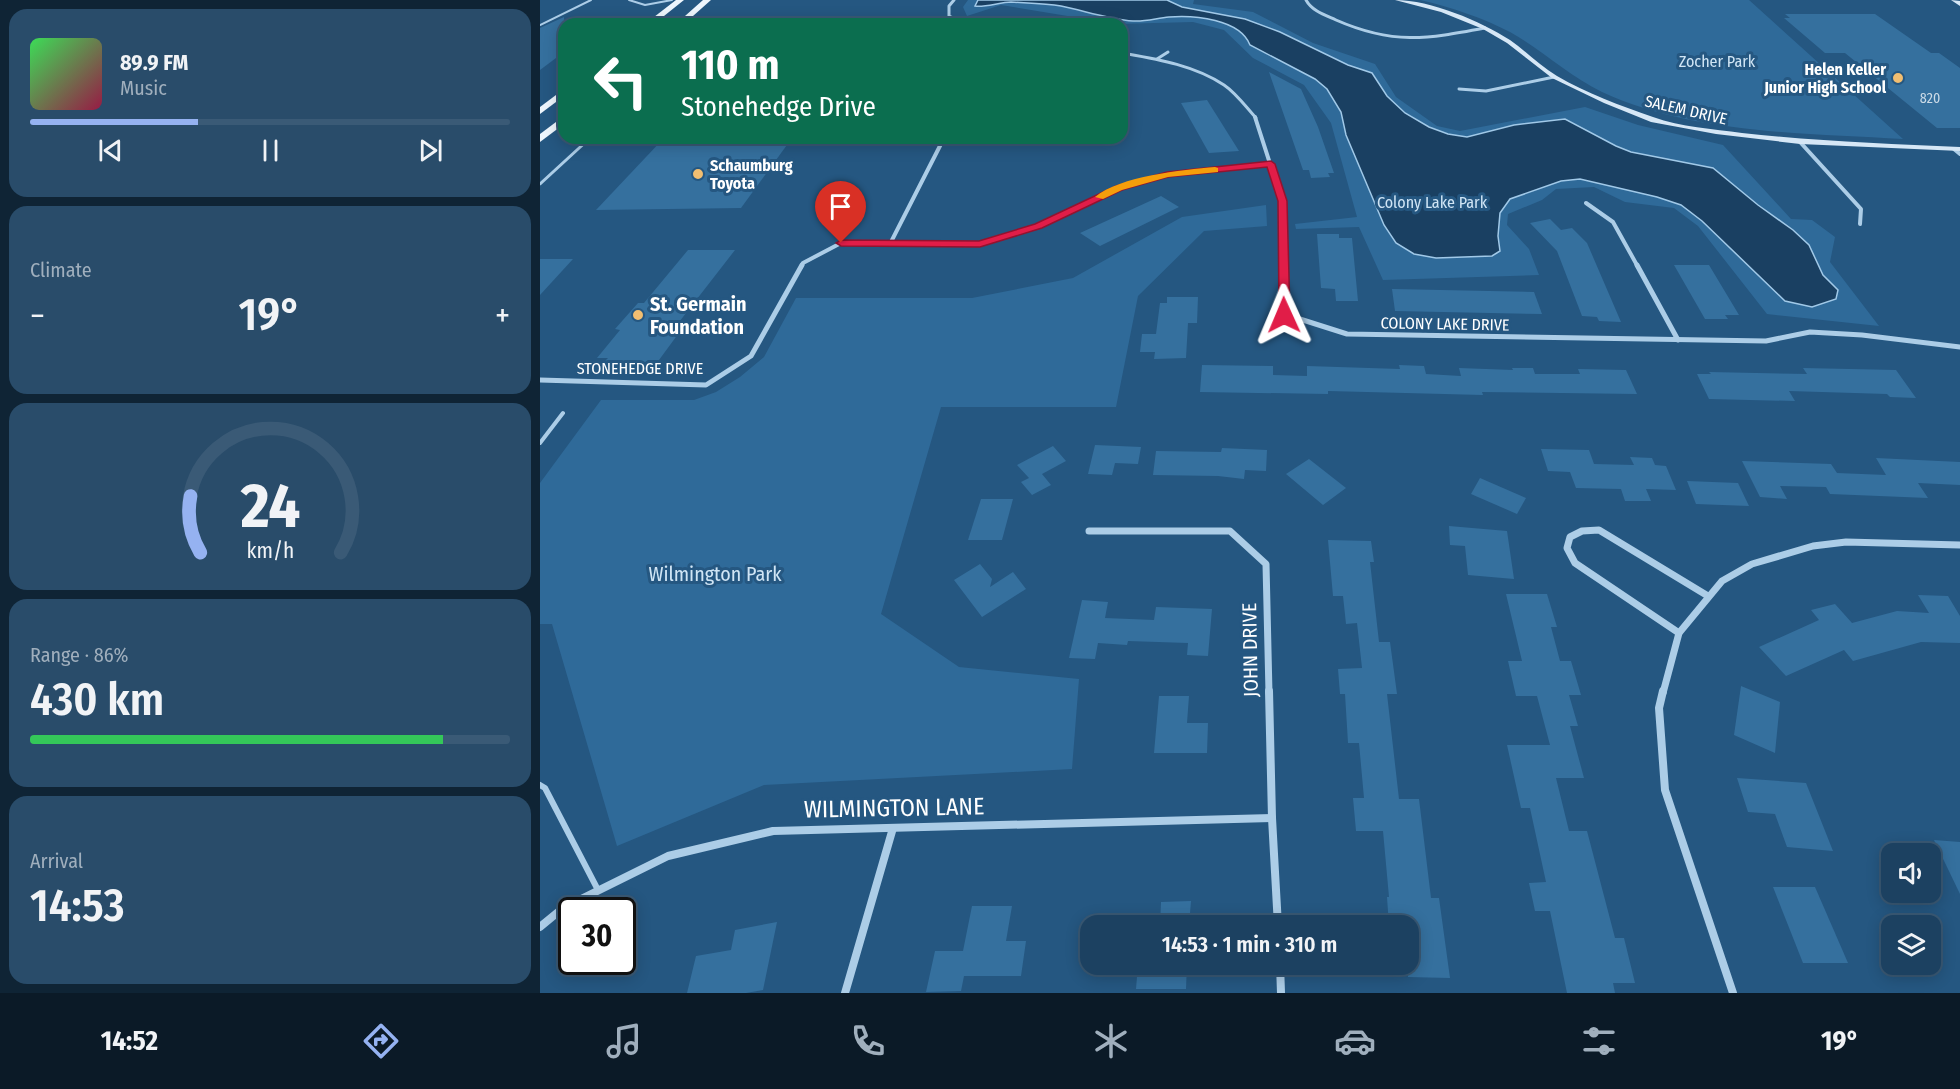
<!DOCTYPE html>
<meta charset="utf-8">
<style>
body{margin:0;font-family:"Fira Sans Condensed",sans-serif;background:#294c6a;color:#f1f3f6;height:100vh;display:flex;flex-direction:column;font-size:22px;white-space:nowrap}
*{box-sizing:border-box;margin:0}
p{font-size:20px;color:#a0afbd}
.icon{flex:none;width:33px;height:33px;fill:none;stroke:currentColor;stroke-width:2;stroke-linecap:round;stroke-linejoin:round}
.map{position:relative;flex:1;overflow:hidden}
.sheet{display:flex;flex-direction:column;gap:9px;padding:9px;background:#0f2435;width:540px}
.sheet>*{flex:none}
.hud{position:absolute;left:18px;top:18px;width:570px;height:126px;border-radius:18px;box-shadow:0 3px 15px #0003,0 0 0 2px #3a5a76;background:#0b6e4f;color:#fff;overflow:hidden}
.tools{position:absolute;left:1341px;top:843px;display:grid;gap:12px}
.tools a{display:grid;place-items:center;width:60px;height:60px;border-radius:12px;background:#1c4161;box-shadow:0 3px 15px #0003,0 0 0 2px #3a5a76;font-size:30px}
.speed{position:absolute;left:18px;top:897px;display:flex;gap:12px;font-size:30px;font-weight:700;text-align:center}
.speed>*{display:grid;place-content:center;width:78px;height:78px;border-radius:50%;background:#1c4161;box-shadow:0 3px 15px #0003,0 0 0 2px #3a5a76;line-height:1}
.speed .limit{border:3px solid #111;border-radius:9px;background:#fff;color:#111}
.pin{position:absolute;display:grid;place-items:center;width:51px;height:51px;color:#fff;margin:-62px -26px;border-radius:50% 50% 50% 0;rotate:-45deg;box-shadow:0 0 6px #0007}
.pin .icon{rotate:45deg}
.me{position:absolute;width:66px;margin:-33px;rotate:359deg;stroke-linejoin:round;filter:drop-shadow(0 0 4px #0008)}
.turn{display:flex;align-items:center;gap:21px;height:126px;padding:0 24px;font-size:27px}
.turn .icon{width:78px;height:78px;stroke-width:2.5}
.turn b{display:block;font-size:42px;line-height:51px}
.big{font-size:45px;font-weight:600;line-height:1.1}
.sheet .widget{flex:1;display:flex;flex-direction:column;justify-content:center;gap:9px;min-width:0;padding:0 21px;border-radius:18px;background:#294c6a}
.sheet .dial{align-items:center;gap:0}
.dial svg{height:156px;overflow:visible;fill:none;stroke:#3a5a76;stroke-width:7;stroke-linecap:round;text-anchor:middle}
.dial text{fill:#f1f3f6;stroke:none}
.song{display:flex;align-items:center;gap:18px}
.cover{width:72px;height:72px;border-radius:9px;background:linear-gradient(135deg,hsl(130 70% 55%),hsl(340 70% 35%))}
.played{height:6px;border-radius:3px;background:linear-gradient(90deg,#95b2f1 35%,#3a5a76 35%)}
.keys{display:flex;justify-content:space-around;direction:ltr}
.heat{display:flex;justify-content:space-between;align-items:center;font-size:33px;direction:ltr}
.charge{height:9px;border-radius:4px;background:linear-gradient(90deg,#34c759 86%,#3a5a76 0)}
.trip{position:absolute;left:540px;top:915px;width:339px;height:60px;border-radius:18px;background:#1c4161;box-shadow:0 3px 15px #0003,0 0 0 2px #3a5a76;font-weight:600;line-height:60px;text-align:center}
.tab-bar{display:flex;height:96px;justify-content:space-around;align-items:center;background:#0b1a27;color:#a0afbd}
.tab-bar .icon{width:42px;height:42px}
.tab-bar .current{color:#95b2f1}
.tab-bar b{font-size:27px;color:#f1f3f6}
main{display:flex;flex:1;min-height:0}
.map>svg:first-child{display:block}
.green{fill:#2f6a99}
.water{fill:#1a4062;stroke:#a1c9e8;stroke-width:1.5}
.building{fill:#35709e}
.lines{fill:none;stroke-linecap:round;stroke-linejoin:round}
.lane-far3{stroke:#accde7;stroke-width:2}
.lane-far2{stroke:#accde7;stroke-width:3}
.lane-far1{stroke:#accde7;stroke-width:4}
.lane{stroke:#accde7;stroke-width:6}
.street-far4{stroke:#accde7;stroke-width:3}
.street-far3{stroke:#accde7;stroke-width:4}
.street-far2{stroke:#accde7;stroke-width:5}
.street-far1{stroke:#accde7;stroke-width:7}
.street{stroke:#accde7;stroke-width:8}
.secondary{fill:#d6e7f6;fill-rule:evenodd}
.primary{fill:#eef6fd;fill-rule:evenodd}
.route{fill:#e11d48;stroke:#92132f;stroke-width:1.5}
.slow{fill:#f59e0b}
.poi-dot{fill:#f1be71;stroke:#255781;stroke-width:2}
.labels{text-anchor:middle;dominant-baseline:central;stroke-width:6;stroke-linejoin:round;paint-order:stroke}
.far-number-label{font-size:14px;fill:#ccdbe7}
.far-park-label{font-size:16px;fill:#d0e5f5;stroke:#255781}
.far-poi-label{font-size:16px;font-weight:bold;fill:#fff;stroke:#255781;text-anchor:end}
.far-street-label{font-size:16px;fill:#fff;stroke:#255781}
.poi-label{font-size:20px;font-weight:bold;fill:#fff;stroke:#255781;text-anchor:start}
.park-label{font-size:20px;fill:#d0e5f5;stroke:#255781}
.street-label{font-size:20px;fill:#fff;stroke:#255781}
.near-street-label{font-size:24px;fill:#fff;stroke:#255781}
</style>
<main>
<section class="sheet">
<div class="widget">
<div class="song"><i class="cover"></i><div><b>89.9 FM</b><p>Music</p></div></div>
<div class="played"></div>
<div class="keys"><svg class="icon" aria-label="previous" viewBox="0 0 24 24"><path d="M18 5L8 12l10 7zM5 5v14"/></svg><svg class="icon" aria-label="pause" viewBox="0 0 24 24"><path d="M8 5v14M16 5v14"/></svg><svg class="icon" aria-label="next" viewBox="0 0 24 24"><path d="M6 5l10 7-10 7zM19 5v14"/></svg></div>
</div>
<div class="widget"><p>Climate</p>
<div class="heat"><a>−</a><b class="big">19°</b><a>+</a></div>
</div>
<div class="widget dial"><svg viewBox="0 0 100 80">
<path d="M14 69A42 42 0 1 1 86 69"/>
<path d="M14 69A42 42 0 0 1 9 40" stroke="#95b2f1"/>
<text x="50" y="56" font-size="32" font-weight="700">24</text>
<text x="50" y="72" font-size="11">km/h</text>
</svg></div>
<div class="widget"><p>Range · 86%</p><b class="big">430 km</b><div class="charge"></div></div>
<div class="widget"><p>Arrival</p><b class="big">14:53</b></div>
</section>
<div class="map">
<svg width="1420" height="993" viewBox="0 0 1420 993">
<rect width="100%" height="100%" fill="#255781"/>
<g class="green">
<path d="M428 0H654L653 4 713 12 773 43 835 64 856 97 897 126 920 131 1045 107 1098 125 1183 145 1251 219 1272 220 1295 237 1290 262 1339 326 1227 314 1158 226 1134 208 1085 202 1054 187 1016 189 1002 200 968 214 967 225 989 249 999 275 843 280 819 227 756 229 755 224 817 217 791 123 764 85 713 58 684 30 653 22 576 24 461 5 427 16 423 7Z"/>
<path d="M880 0H1209L1363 139C1265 133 1152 134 1062 92 1029 76 1002 50 970 32 943 18 911 7 880 0Z"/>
<path d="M726 205 727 226 664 231 598 296 576 407H401L341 614 419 667 539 679 532 769 224 785 77 846 12 624H0V483L61 400H154L176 392 200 377 224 357 256 298H432L533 278 642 217Z"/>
</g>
<path class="water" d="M438 0H627L642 7 705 19 740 32 808 65 832 73 847 96 865 113 889 127 908 134 927 137 974 125 1025 119 1076 146 1091 152 1173 168 1218 205 1253 230 1269 245 1283 275 1298 290 1296 299 1272 307 1245 301 1162 221 1141 205 1117 197 1040 179 1021 181 970 199 960 213 958 236 960 251 952 256 896 258 874 254 856 243 844 225 806 135 801 112 787 89 775 79 710 45C700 19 654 15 629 17 617 18 605 22 593 21 569 19 545 11 521 6 505 3 487 3 471 2 461 2 443 8 435 6Z"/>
<g class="building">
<path d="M1245 14H1335L1391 53H1399L1420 68V128H1397L1305 53H1285L1244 18H1250Z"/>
<path d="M24 17V52L0 70V28Z"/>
<path d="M729 72 761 89 778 127 794 173H788L790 177 771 178 769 170H763Z"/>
<path d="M667 100 699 151 669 153 641 103Z"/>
<path d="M142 138H252L201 208 56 210 123 139Z"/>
<path d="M621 196 639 207 560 246 540 233Z"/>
<path d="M1010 219 1021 230 1032 228 1047 243 1081 322 1059 321 1057 317 1042 316 1017 251 990 223Z"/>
<path d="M777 234H799V238H812L818 301H796L795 289 781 288Z"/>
<path d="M148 250H195L136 326H144L119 360H108L105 363 64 362 68 358H57L80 330 75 329 98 303H104Z"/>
<path d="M0 259H33L0 295Z"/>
<path d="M1134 265H1169L1199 315H1185L1188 319H1165Z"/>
<path d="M852 289 994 292 1002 314 855 311Z"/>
<path d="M627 297H658L657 323H648L646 358 614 359 615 352H600L602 334H616L620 303H627Z"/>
<path d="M662 365 733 366V375L767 376V366L860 369 859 365 884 366 886 374 921 376 919 368 973 370 972 368H993L995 374H1040L1038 369 1086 370 1097 394 942 392 943 395 788 391V394L660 392Z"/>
<path d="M1263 368 1356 370 1376 398 1350 397 1347 394 1249 391 1255 401 1169 399 1157 374H1171L1169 372 1267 374Z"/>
<path d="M555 445 601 447 598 464 575 463 572 475 548 474Z"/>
<path d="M513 446 526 461 502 474 511 485 492 495 481 482 489 478 477 465Z"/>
<path d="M682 448 727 450 726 471 705 470 704 479 678 476 613 475 616 451 681 452Z"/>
<path d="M1001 449 1049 450 1054 464 1094 465 1090 457 1112 458 1115 465 1126 466 1136 490 1106 489 1111 501H1085L1081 489 1036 488 1030 472 1008 471Z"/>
<path d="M1336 458 1420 462V485L1378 483 1388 498 1290 494 1286 487 1240 486 1247 499 1220 497 1202 461 1291 464 1297 473 1346 475Z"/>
<path d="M769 459 806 488 783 505 746 474Z"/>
<path d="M940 478 986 498 977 514 931 494Z"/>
<path d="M1147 481 1198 483 1209 506 1156 504Z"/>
<path d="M441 499H473L462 540H428Z"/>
<path d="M909 526 967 531 974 579 928 575 925 546 910 545Z"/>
<path d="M788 540 831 541 834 562H830L839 642H850L857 694H847L859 799H879L891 898H899L910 978 868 977V926H849L847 897H849L843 831H816L813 798H824L819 743H808L805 694H800L798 669 822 668 817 623 806 624 803 596H793Z"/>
<path d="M440 564 452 579 450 587 473 572 486 589 442 617 414 580Z"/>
<path d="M966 594H1007L1017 627H1011L1020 661H1031L1041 695H1029L1038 726H1030L1044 778H1016L1029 831H1047L1075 938H1084L1095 983H1073L1075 993H1027L1010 911H995L989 883 1006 882 990 808H981L967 745H1010L997 696H976L968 661H982Z"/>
<path d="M1378 595 1408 596 1420 616V643L1381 642 1313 661 1304 650 1246 676 1219 647 1279 620 1271 610 1295 604 1312 623 1357 611 1389 613Z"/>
<path d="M542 600 568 602 565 618 614 620 616 607 672 609 668 656 647 655 648 643 588 641 587 645 558 643 555 659 529 658Z"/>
<path d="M1201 686 1240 702 1235 753 1194 735Z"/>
<path d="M619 696H649L647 723H668L667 753H614Z"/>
<path d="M1197 778 1266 783 1293 851 1247 847 1235 814 1208 812Z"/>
<path d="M1394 840 1420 842V894Z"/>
<path d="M1233 887H1275L1308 963H1263Z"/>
<path d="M651 901 649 926H620L621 902Z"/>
<path d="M432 906H472L466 941H486L481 976H424L421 991 386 992 395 951H423Z"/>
<path d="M237 922 223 990 206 993H147L156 956 191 950 195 930Z"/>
<path d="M598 964H647L646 989H596Z"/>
</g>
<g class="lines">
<g class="lane-far3">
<path d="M89 0 105 5 132 0"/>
<path d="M0 25 51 0"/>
</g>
<g class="lane-far2">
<path d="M14 127 24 130"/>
<path d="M0 184 50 138"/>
</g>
<path class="lane-far1" d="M0 443 23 413"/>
<path class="lane" d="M0 785 5 788 58 890"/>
<g class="street-far4">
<path d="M414 0 409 6V16L426 24"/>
<path d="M766 0C772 11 785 15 796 20 853 45 886 39 945 28"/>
<path d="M582 53C616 59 654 65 684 85 696 93 706 107 716 118"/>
<path d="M617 59 628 52"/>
<path d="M919 89 946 91 1014 77"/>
</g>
<g class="street-far3">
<path d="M715 117 742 201 743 267"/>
<path d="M1260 142 1321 209 1320 224"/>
<path d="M1414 149 1420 154"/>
<path d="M1046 203 1073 222 1098 267"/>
<path d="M351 242 404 138"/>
<path d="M261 267 263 263 301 243 440 244 498 226 579 188 627 175 731 164"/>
</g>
<g class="street-far2">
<path d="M743 265 744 314 807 334 1226 341 1270 332 1322 335 1420 347"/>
<path d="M1097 265 1138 340"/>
<path d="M0 380 166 385 211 356 262 265"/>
</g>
<g class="street-far1">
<path d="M549 531H690L726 564 729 693"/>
<path d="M1139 633 1035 563 1027 548 1030 537 1042 531 1059 530 1168 596"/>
<path d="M1123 693 1139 633 1182 581 1212 564 1273 546 1306 542 1420 545"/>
</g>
<g class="street">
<path d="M729 691 732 818 738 926"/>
<path d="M1123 691 1119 708 1125 790 1193 993"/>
<path d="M0 927 23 908 128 856 233 831 732 818"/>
<path d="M740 964 741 993"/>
<path d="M305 993 353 828"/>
</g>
<g class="secondary">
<path d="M855 0C891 0 940 21 970 40 986 51 1000 66 1017 76 1046 93 1081 106 1113 117 1141 127 1173 129 1202 133 1275 141 1347 144 1420 147V151L1260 144 1176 134 1111 122 1064 103 1012 78 967 43 943 29 901 12Z"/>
<path d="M1411 0 1420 1V6Z"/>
</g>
<g class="primary">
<path d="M136 0H144L114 24H105Z"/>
<path d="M163 0H171L144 24H136Z"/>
<path d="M24 89V96L0 114V107Z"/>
<path d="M24 116V124L0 142V134Z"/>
</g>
</g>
<path class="route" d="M731 161 735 164 747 201 750 315 744 318 739 315 738 201 727 167 628 177 582 190 502 228 440 247 301 246 296 243 301 240 439 241 495 224 576 186 627 172Z"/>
<path class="slow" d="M675 167 678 168V172L628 177 582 190 563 199 555 197C580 176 642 170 675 167Z"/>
<g class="poi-dot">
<circle cx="1358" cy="78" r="6"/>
<circle cx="158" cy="174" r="6"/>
<circle cx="98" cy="315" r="6"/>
</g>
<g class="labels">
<g class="far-number-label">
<text x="1390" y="98">820</text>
</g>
<g class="far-park-label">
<text x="1177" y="61">Zocher Park</text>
<text x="892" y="202">Colony Lake Park</text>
</g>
<g class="far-poi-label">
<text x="1346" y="69">Helen Keller<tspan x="1346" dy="18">Junior High School</tspan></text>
<text x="170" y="165" text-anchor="start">Schaumburg<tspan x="170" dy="18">Toyota</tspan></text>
</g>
<g class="far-street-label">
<text transform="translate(1146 110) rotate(13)">SALEM DRIVE</text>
<text transform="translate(905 324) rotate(1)">COLONY LAKE DRIVE</text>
<text x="100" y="368">STONEHEDGE DRIVE</text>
</g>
<g class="poi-label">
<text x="110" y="304">St. Germain<tspan x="110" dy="23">Foundation</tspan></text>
</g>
<g class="park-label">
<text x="175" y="574">Wilmington Park</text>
</g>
<g class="street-label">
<text transform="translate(710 650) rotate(-91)">JOHN DRIVE</text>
</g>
<g class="near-street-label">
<text transform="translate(354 808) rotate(-1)">WILMINGTON LANE</text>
</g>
</g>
</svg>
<div class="tools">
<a><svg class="icon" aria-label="sound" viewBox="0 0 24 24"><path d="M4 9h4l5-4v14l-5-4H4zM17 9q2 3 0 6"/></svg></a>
<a><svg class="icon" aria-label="layers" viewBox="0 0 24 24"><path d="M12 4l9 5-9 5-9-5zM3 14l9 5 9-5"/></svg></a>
</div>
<div class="speed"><div class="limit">30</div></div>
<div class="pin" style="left:301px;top:243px;background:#d93025"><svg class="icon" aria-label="arrive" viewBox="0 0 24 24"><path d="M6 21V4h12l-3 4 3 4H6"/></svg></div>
<svg class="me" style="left:744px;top:315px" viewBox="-20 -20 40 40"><path d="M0-17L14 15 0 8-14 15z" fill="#e11d48" stroke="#fff" stroke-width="4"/></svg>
<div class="trip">14:53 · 1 min · 310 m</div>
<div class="hud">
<div class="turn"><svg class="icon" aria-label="left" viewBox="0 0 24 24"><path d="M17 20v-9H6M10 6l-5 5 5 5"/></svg><div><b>110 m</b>Stonehedge Drive</div></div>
</div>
</div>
</main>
<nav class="tab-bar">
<b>14:52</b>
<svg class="icon current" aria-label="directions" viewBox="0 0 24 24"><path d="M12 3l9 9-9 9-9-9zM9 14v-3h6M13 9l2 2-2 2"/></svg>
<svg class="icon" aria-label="music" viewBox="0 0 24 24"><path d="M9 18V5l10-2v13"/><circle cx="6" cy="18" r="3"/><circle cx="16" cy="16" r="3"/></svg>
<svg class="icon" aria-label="phone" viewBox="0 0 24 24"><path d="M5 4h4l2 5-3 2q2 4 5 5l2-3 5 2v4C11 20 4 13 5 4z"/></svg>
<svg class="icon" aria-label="climate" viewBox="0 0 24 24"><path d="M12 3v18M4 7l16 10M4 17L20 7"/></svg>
<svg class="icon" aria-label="car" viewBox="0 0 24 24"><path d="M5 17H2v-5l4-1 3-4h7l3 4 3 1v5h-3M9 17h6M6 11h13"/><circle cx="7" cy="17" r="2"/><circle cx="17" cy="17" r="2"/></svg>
<svg class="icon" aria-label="filters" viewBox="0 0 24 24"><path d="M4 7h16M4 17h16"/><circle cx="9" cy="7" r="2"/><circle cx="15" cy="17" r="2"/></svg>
<b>19°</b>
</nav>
